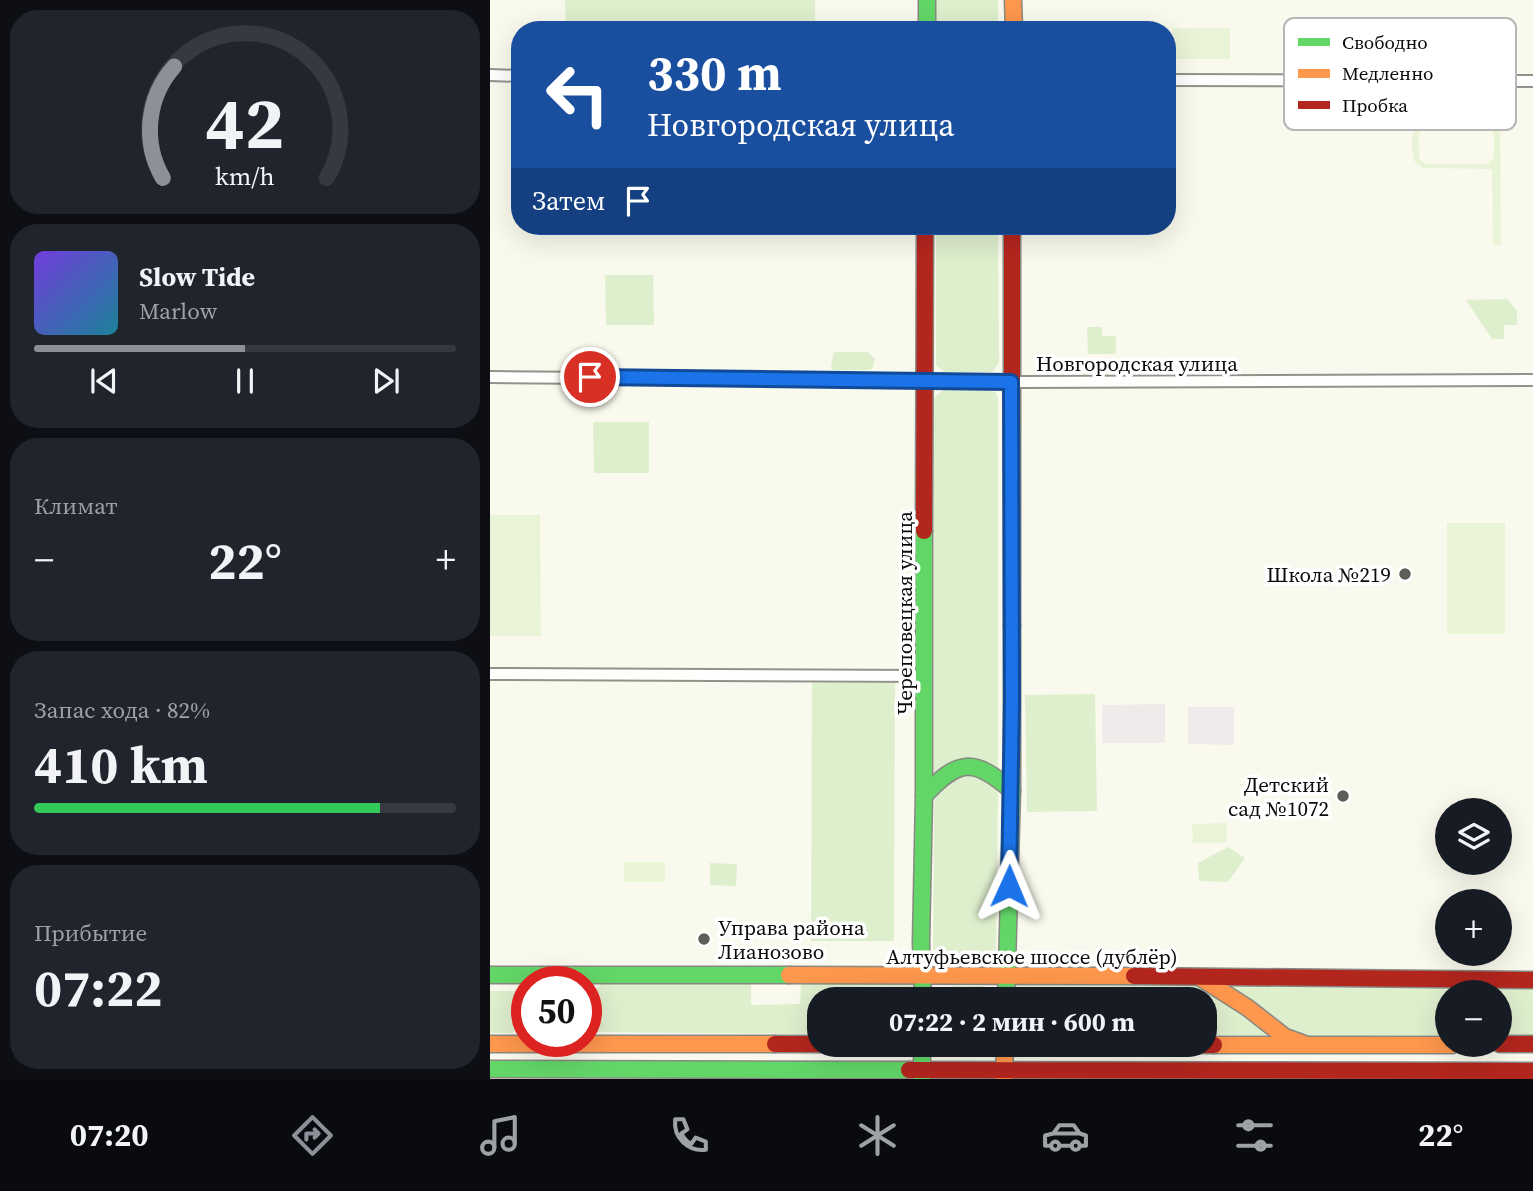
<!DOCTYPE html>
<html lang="ru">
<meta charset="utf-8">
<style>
body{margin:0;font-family:"Source Serif 4",serif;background:#20242c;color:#f1f3f6;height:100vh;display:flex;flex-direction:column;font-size:26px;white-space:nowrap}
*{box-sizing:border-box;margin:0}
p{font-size:23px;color:#9ea1a6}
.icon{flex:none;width:38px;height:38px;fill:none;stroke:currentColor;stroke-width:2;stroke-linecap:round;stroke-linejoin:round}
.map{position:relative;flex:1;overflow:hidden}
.drawer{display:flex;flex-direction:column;gap:10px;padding:10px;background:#0d0f14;width:490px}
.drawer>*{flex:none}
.banner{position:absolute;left:21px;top:21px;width:665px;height:214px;border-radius:28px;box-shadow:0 7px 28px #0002;background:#1a4fa0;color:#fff;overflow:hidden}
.buttons{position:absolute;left:945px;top:798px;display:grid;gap:14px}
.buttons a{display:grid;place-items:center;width:77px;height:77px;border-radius:50%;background:#171b24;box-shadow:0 7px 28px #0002;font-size:35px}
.speed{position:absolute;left:21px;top:966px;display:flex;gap:14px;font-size:35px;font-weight:700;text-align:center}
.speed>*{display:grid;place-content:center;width:91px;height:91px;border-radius:50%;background:#171b24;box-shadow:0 7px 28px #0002;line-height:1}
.speed .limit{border:10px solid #d22;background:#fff;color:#111}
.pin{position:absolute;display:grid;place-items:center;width:60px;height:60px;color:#fff;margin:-30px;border:4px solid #fff;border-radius:50%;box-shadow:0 2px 7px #0007}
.me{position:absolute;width:77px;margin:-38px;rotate:1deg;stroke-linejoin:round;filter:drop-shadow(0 0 5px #0008)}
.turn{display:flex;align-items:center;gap:24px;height:147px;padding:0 21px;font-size:32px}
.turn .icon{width:91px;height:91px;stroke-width:2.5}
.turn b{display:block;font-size:49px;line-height:60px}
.then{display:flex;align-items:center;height:66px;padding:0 21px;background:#0003;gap:14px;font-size:26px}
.big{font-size:52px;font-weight:700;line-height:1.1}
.drawer .tile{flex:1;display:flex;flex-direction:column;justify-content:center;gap:10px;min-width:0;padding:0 24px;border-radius:28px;background:#20242c}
.drawer .dial{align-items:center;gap:0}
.dial svg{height:182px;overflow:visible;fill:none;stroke:#363941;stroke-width:7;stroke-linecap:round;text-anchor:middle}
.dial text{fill:#f1f3f6;stroke:none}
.song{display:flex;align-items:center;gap:21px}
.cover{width:84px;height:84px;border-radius:10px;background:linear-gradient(135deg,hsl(260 70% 55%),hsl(190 70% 35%))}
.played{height:7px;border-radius:4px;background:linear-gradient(90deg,#8c9099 50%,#363941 50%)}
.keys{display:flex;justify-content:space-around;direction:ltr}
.heat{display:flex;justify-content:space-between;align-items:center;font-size:38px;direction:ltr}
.charge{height:10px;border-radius:5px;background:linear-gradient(90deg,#34c759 82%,#363941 0)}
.trip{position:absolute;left:317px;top:987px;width:410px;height:70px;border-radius:28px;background:#171b24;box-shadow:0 7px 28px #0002;font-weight:700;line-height:70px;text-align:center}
.dock{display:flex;height:112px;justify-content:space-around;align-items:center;background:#090b0e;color:#9ea1a6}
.dock .icon{width:49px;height:49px}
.dock .on{color:#8c9099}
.dock b{font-size:32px;color:#f1f3f6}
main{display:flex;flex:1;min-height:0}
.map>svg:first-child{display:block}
.industrial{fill:#f1eaeb}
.green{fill:#deefce}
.pitch{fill:#e9f4d7;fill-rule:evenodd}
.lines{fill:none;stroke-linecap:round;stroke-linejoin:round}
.street-casing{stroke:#92928c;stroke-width:14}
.fast-casing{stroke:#898883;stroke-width:19}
.slow-casing{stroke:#898883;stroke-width:19}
.jam-casing{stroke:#898883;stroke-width:19}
.street{stroke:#fefefc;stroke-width:10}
.fast{stroke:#63d668;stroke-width:16}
.slow{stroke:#ff974d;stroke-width:16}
.jam{stroke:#b3261e;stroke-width:16}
.route-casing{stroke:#114b97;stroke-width:18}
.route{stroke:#1a73e8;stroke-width:12}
.poi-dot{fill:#5e5e59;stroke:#fff;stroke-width:2.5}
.labels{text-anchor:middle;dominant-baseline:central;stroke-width:7;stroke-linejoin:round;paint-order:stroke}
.street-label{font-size:21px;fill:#0a0a0a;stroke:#fff}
.poi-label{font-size:21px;fill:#0a0a0a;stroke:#fff;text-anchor:end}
.key{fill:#fff;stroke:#b6b6b6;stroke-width:2}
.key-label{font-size:19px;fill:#0a0a0a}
</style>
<main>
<section class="drawer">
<div class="tile dial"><svg viewBox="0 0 100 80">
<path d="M14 69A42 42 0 1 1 86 69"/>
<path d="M14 69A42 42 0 0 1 19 20" stroke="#8c9099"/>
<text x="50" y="56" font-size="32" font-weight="700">42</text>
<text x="50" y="72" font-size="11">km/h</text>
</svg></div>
<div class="tile">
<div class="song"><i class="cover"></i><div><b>Slow Tide</b><p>Marlow</p></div></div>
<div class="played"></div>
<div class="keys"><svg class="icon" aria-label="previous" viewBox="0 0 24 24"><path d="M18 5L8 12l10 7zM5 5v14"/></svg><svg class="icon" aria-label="pause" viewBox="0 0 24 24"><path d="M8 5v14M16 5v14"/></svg><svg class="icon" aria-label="next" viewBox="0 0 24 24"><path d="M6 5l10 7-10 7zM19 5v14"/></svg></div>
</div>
<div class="tile"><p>Климат</p>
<div class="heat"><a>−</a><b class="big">22°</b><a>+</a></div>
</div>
<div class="tile"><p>Запас хода · 82%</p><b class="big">410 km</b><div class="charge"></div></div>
<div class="tile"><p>Прибытие</p><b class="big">07:22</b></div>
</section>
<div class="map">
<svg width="1043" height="1079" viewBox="0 0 1043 1079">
<rect width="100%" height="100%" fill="#faf9ed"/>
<g class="industrial">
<path d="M675 704V743H612V705Z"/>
<path d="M698 707H744V745L698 744Z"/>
</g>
<g class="green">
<path d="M75 0H325V28L404 27V30H76Z"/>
<rect x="445" y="0" width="63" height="30"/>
<path d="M446 226H508L509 363 502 372H454L446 365Z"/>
<path d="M115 275H163L164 325H116Z"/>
<path d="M1017 299 1027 311V325H1014V339H1002L976 300Z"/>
<path d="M597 327H612V336H626V354H598Z"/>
<path d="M346 352H378L385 359 382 369 378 370H343L341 367 343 354Z"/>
<path d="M453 390H499L505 392 508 398V772C480 760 472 753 444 772V398Z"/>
<path d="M103 422H159V473H104Z"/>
<path d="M322 683H405L404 941H321Z"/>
<path d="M605 694 607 811 537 812 535 695Z"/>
<path d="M481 771 501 781 508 793 506 958 499 964 451 965 443 959 444 805C451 780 457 778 481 771Z"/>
<path d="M738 847 755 858 738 882 709 881 708 863Z"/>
<path d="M220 863 247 864 246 886 220 885Z"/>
<path d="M116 981 261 982V1005L310 1004 311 982 414 983 423 986 428 999H329V1034L96 1032V996Z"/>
<path d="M530 982 708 983 777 1029V1033L774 1035H714V999H522L523 987Z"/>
<path d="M738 984H1043V1035H1010V992H957V1035L816 1036 799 1030Z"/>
<path d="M462 986H495L500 989 503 999H453L454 992Z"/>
<path d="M0 991H37V1022L22 1033H0Z"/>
</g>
<g class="pitch">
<rect x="682" y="28" width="58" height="31"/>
<path d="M1004 101H1010L1011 245H1003L1002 169 933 168 925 162C921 149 919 131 931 121H1004ZM990 126 1000 128 1004 136V158L998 164H937L930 160 928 139 932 127Z"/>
<path d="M0 515H50L51 636H0Z"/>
<rect x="957" y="523" width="58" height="111"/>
<path d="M736 823 737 842 703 843 702 824Z"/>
<rect x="134" y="862" width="41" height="20"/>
</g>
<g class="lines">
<g class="street-casing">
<g id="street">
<path d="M0 75 30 76"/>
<path d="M677 80 1043 81"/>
<path d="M0 377 532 382 1043 380"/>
<path d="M0 674 435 676"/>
</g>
</g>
<g class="fast-casing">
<g id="fast">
<path d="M437 0V30"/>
<path d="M434 796C468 759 484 757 522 791"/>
<path d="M0 975H299"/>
<path d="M433 999 431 943 434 796V531"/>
<path d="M516 999 522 791V625"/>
<path d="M432 1045V1079"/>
<path d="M0 1069 419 1070"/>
</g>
</g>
<g class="slow-casing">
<g id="slow">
<path d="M523 0 524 30"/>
<path d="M299 975 644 976"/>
<path d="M711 978 758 1008 795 1037 812 1043"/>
<path d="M0 1044H285"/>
<path d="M724 1045H962"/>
<path d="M514 1079 515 1045"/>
</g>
</g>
<g class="jam-casing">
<g id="jam">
<path d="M522 226V625"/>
<path d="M434 531 435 226"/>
<path d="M644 976 1043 980"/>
<path d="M285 1044 724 1045"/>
<path d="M1010 1044H1043"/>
<path d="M419 1070 1043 1071"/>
</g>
</g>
<use href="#street" class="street"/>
<use href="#fast" class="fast"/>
<use href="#slow" class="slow"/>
<use href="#jam" class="jam"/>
</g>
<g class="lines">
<g class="route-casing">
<path id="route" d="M100 377 521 382 522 700 519 886"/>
</g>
<use href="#route" class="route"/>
</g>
<g class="poi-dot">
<circle cx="915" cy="574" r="7"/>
<circle cx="853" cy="796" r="7"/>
<circle cx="214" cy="939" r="7"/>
</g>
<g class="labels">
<g class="street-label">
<text x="647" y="363">Новгородская улица</text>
<text transform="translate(414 613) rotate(-90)">Череповецкая улица</text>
<text x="542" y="956">Алтуфьевское шоссе (дублёр)</text>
</g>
<g class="poi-label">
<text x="901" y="574">Школа №219</text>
<text x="839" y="784">Детский<tspan x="839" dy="24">сад №1072</tspan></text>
<text x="228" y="927" text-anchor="start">Управа района<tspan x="228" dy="24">Лианозово</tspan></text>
</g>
</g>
<rect x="794" y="18" width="232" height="112" rx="10" class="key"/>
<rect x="808" y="38" width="32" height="8" fill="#63d668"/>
<rect x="808" y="69" width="32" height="9" fill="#ff974d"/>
<rect x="808" y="101" width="32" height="8" fill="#b3261e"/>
<g class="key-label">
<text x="852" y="49">Свободно</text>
<text x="852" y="80">Медленно</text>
<text x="852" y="112">Пробка</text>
</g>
</svg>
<div class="buttons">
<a><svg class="icon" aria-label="layers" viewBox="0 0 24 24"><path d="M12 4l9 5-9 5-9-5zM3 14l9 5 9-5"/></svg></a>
<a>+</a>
<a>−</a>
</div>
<div class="speed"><div class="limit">50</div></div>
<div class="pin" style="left:100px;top:377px;background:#d93025"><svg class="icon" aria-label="arrive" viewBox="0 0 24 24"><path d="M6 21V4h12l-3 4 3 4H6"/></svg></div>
<svg class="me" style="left:519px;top:886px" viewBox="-20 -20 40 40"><path d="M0-17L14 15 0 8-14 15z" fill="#1a73e8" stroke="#fff" stroke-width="4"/></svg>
<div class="trip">07:22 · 2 мин · 600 m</div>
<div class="banner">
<div class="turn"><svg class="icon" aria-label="left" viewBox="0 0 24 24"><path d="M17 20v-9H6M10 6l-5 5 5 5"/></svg><div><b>330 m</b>Новгородская улица</div></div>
<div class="then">Затем<svg class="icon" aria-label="arrive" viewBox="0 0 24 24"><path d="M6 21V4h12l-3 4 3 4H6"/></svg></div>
</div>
</div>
</main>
<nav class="dock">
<b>07:20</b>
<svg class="icon on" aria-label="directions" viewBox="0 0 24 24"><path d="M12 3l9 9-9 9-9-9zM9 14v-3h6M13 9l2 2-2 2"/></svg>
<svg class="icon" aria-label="music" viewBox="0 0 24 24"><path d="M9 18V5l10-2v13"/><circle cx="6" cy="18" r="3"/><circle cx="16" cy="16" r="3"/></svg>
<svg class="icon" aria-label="phone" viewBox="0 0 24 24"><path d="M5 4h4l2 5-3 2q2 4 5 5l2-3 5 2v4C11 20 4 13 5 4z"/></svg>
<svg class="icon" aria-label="climate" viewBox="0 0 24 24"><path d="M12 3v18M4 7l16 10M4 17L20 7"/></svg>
<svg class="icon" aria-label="car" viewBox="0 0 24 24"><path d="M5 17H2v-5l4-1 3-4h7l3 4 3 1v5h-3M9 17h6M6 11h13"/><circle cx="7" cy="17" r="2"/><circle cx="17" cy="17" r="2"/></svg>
<svg class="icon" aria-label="filters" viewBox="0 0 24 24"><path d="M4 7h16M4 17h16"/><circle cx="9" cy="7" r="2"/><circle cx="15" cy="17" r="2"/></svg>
<b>22°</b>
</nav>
